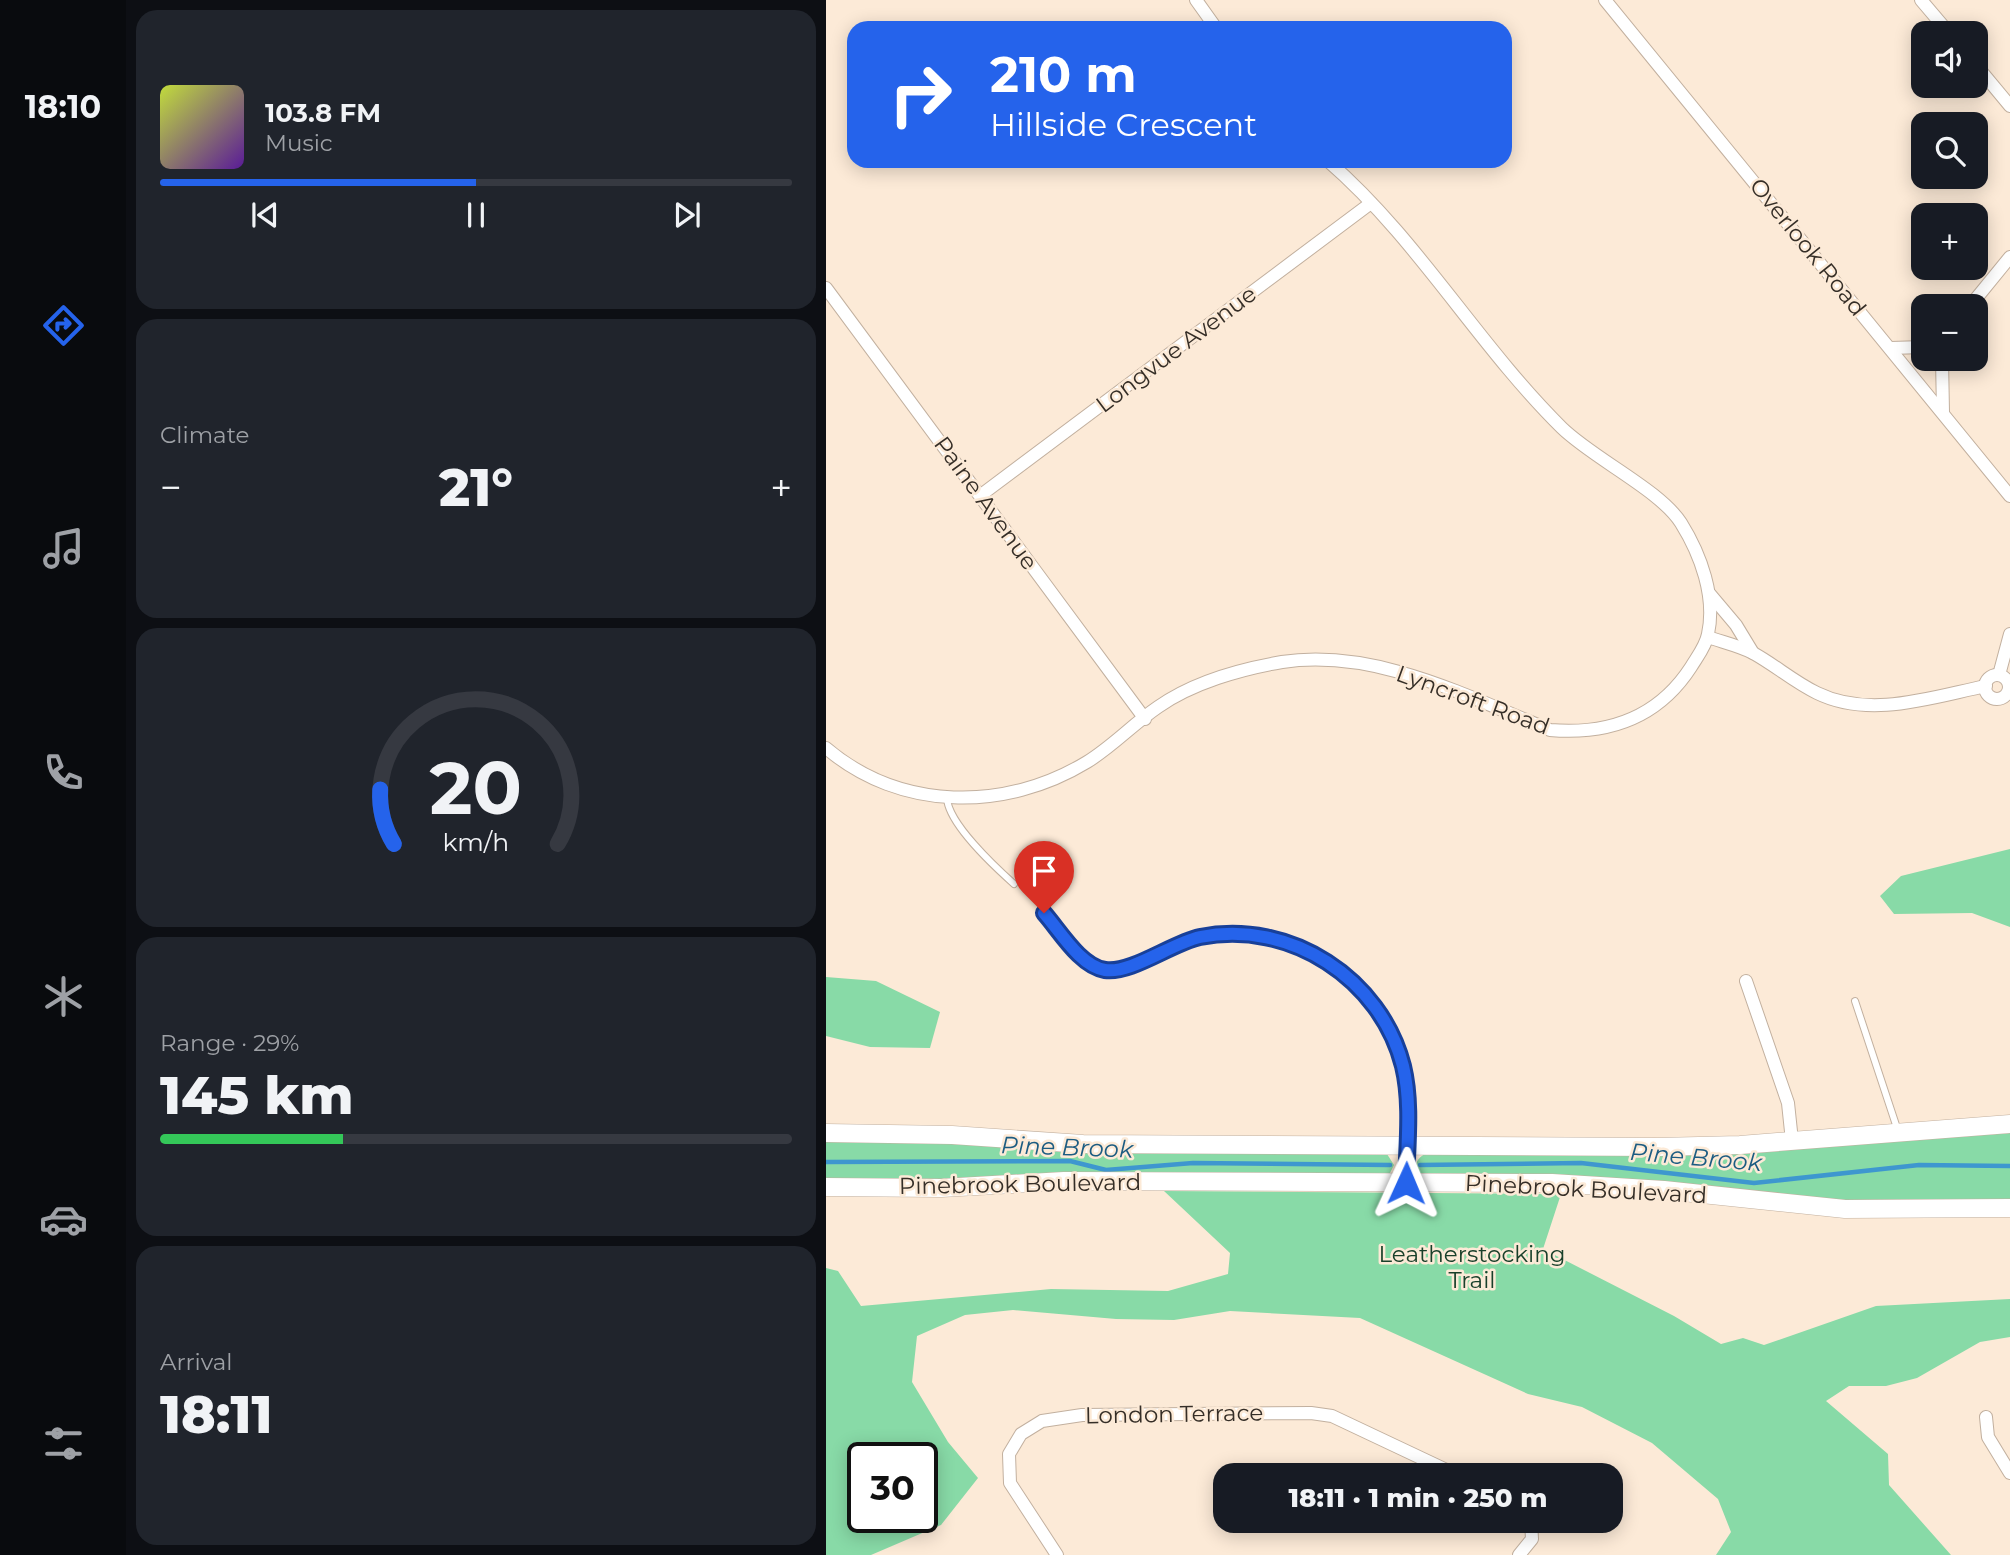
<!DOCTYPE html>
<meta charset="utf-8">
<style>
body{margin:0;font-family:Montserrat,sans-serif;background:#20242c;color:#f1f3f6;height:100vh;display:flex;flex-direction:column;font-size:26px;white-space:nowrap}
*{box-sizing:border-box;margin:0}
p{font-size:23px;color:#9ea1a6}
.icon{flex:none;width:38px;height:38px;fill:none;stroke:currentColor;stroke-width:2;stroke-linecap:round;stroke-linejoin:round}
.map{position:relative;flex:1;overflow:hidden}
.details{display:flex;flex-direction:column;gap:10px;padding:10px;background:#0d0f14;width:700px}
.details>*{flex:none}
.banner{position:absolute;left:21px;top:21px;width:665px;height:147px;border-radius:21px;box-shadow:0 4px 18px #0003;background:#2563eb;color:#fff;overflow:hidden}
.fabs{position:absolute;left:1085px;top:21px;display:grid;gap:14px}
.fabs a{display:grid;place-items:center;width:77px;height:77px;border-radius:14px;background:#171b24;box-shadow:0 4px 18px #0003;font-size:35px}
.speed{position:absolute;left:21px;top:1442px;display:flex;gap:14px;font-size:35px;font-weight:700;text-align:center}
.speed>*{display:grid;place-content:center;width:91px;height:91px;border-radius:50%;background:#171b24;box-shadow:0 4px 18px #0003;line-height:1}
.speed .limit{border:4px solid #111;border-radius:10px;background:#fff;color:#111}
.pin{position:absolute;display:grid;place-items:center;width:60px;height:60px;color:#fff;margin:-72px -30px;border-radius:50% 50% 50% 0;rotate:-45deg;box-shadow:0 0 7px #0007}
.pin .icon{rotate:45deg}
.me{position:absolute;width:77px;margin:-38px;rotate:1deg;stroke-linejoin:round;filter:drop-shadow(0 0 5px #0008)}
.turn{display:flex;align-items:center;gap:24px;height:147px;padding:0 28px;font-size:32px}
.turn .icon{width:91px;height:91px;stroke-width:2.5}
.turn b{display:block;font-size:49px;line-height:60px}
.big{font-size:52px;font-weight:800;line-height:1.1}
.details .card{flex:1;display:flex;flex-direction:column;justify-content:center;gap:10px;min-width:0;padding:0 24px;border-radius:21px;background:#20242c}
.details .dial{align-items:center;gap:0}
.dial svg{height:182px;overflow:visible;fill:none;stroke:#363941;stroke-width:7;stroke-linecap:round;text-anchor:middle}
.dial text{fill:#f1f3f6;stroke:none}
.song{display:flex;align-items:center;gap:21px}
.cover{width:84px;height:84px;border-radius:10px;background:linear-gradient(135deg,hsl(70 70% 55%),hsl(270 70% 35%))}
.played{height:7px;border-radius:4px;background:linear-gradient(90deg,#2563eb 50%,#363941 50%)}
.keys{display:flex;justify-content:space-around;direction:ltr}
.heat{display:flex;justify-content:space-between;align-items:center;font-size:38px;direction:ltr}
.charge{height:10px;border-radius:5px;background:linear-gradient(90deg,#34c759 29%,#363941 0)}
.trip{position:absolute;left:387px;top:1463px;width:410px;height:70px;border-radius:21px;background:#171b24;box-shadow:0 4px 18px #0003;font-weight:800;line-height:70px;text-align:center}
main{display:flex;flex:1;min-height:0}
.tabs{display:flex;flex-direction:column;width:126px;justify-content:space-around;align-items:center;background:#090b0e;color:#9ea1a6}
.tabs .icon{width:49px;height:49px}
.tabs .active{color:#2563eb}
.tabs b{font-size:32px;color:#f1f3f6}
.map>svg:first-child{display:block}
.green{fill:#88daa7;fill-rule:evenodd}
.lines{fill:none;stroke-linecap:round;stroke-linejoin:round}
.stream{stroke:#3e97cf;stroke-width:4.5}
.lane-casing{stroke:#c2b09f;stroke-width:8}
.street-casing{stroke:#c2b09f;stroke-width:14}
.secondary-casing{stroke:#c2b09f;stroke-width:19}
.lane{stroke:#fff;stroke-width:6}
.street{stroke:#fff;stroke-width:12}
.secondary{stroke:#fff;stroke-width:18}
.route-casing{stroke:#184099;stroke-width:18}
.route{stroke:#2563eb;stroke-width:12}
.labels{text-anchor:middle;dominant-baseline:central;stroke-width:5;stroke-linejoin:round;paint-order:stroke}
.street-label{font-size:23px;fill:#352e27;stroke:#fcead7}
.park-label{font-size:23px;fill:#19402a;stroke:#fcead7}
.water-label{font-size:24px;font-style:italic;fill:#1c5c82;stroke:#fcead7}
</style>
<main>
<nav class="tabs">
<b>18:10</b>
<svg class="icon active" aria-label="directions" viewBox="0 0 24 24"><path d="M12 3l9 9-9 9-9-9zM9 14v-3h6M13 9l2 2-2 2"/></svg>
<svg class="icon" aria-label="music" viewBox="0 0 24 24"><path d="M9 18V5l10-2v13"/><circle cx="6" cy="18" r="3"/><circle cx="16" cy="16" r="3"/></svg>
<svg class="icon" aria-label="phone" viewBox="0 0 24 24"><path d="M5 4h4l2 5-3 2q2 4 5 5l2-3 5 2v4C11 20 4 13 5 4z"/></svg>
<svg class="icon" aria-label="climate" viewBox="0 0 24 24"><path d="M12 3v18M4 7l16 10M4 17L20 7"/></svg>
<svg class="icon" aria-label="car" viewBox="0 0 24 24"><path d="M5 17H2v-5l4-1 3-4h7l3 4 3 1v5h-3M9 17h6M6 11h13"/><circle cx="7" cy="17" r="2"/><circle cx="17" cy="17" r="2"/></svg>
<svg class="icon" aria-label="filters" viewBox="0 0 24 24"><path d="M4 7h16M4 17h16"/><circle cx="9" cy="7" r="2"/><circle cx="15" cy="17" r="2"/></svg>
</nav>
<section class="details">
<div class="card">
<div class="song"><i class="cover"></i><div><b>103.8 FM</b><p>Music</p></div></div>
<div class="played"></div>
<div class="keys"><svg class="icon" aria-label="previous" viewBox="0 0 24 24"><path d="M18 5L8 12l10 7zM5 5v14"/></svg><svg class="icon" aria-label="pause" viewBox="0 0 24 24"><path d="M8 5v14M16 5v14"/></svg><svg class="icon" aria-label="next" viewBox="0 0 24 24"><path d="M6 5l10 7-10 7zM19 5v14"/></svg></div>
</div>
<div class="card"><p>Climate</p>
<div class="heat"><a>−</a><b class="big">21°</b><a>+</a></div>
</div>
<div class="card dial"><svg viewBox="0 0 100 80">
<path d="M14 69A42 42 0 1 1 86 69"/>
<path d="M14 69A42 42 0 0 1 8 45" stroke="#2563eb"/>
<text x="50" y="56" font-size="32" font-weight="700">20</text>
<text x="50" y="72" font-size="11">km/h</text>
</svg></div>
<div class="card"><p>Range · 29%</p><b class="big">145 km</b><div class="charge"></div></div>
<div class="card"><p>Arrival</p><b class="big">18:11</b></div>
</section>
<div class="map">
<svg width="1184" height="1555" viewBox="0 0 1184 1555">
<rect width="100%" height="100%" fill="#fcead7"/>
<g class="green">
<path d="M1184 849V927L1146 913 1068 914 1054 896 1075 876Z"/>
<path d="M0 977 50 981 114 1012 104 1048 44 1047 0 1036Z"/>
<path d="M1184 1133V1203L1028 1206 597 1177C587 1169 588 1160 599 1154L938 1151Z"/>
<path d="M0 1141 561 1154 568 1165 563 1175 0 1182Z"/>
<path d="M338 1191 735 1194 717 1249 848 1316 895 1344 917 1338 938 1345 1050 1306 1184 1299V1337L1154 1342 1091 1378 1060 1386H1023L1000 1401 1062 1454 1063 1485 1125 1555H890L905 1532 892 1499 826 1443 756 1407 702 1394 534 1318 404 1311 348 1320 290 1319 187 1310 139 1315 91 1336 86 1382 122 1442 152 1478 115 1525 45 1555H0V1268L12 1271 35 1306 225 1289 342 1291 402 1274 404 1253ZM37 1458H96V1517H37Z"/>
</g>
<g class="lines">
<g class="stream">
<path d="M0 1162 244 1161 280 1170 367 1163 564 1165"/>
<path d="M594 1165 755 1163 928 1183 1093 1165 1184 1166"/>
</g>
<g class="lane-casing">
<g id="lane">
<path d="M121 798C122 823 169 867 188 884"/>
<path d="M1029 1001 1072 1131"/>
</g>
</g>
<g class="street-casing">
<g id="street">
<path d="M370 0 390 28"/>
<path d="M779 0 1184 496"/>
<path d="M1095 0 1123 33"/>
<path d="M1150 65 1184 106"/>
<path d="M0 288 319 719"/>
<path d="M1144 306 1184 257"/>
<path d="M1065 348 1097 347"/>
<path d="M1116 359 1117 412"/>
<path d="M155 495 545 203"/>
<path d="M883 593 910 625 927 653"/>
<path d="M882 637C896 642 914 646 927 653 949 665 968 682 991 693 1044 719 1106 697 1160 686"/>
<path d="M1173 675 1184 634"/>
<circle cx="1171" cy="687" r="12"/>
<path d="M0 748C74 811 179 812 261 762 287 746 307 724 332 707 366 683 415 669 456 662 549 648 640 696 724 730 783 735 832 718 865 667 871 657 880 646 882 634 890 597 875 555 855 523 834 490 768 459 736 428 651 344 592 239 502 161"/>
<path d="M218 913C234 931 254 967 279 970 302 973 347 942 374 937 464 919 555 979 577 1066 586 1103 581 1145 580 1183"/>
<path d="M920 981 962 1103 966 1141"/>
<path d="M1160 1417 1162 1437 1184 1473"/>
<path d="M231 1555 184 1483 183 1454 195 1434 216 1421 256 1415 485 1413 506 1416 631 1475"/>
<path d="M693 1555 706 1539 705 1521"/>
</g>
</g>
<g class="secondary-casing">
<g id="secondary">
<path d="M0 1133 126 1135 257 1144 832 1147 914 1145 1184 1124"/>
<path d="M0 1187 115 1188 238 1181 726 1183 838 1190 1019 1209 1184 1208"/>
</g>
</g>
<use href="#lane" class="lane"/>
<use href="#street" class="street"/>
<use href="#secondary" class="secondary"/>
</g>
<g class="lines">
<g class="route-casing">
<path id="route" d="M218 913C234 931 254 966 279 970 305 974 346 943 374 937 464 919 555 979 577 1066 586 1103 581 1145 580 1183"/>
</g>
<use href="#route" class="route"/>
</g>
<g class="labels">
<g class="street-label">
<text transform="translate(982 247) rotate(51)">Overlook Road</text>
<text transform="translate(350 349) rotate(-37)">Longvue Avenue</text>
<text transform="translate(160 503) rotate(54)">Paine Avenue</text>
<text transform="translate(647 700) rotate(20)">Lyncroft Road</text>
<text transform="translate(194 1184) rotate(-1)">Pinebrook Boulevard</text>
<text transform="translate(760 1189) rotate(3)">Pinebrook Boulevard</text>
<text transform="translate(348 1414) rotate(-1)">London Terrace</text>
</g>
<g class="park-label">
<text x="646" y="1254">Leatherstocking<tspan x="646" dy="26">Trail</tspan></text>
</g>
<g class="water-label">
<text transform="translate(241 1147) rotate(2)">Pine Brook</text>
<text transform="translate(870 1157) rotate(5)">Pine Brook</text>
</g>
</g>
</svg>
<div class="fabs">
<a><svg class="icon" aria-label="sound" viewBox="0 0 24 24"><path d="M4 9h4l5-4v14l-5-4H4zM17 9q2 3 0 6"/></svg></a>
<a><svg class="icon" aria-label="search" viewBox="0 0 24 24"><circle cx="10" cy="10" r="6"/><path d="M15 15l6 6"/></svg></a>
<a>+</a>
<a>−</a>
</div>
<div class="speed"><div class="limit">30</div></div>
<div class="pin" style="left:218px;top:913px;background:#d93025"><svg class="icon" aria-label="arrive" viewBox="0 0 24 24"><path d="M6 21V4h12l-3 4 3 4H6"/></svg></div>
<svg class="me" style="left:580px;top:1183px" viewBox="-20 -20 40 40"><path d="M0-17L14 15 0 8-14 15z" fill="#2563eb" stroke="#fff" stroke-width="4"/></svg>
<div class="trip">18:11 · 1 min · 250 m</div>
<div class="banner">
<div class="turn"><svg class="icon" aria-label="right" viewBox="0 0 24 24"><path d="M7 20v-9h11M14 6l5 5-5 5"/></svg><div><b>210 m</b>Hillside Crescent</div></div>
</div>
</div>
</main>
